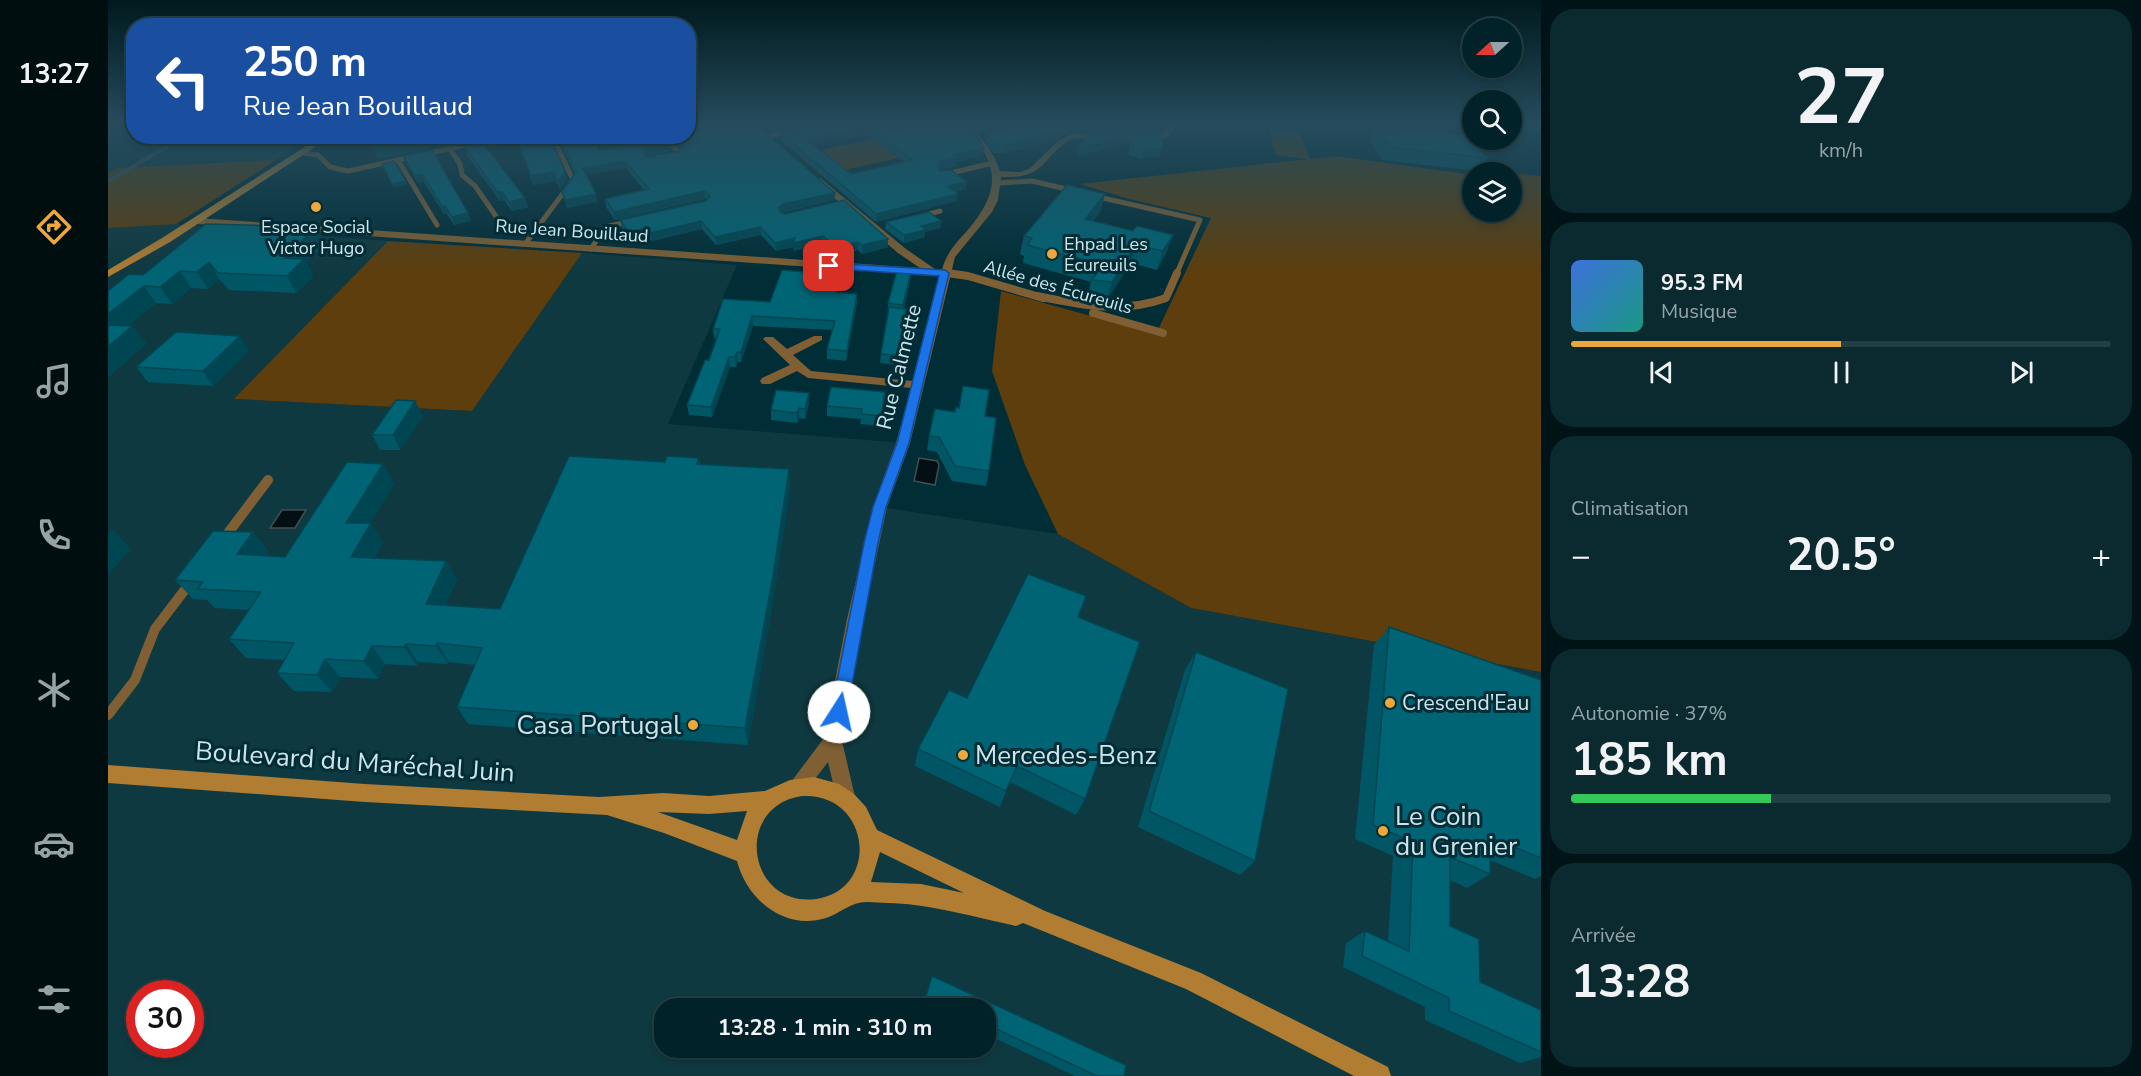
<!DOCTYPE html>
<html lang="fr">
<meta charset="utf-8">
<style>
body{margin:0;font-family:"Nunito Sans",sans-serif;background:#0a2a30;color:#f1f3f6;height:100vh;display:flex;flex-direction:column;font-size:22px;white-space:nowrap}
*{box-sizing:border-box;margin:0}
p{font-size:20px;color:#95a4a8}
.icon{flex:none;width:33px;height:33px;fill:none;stroke:currentColor;stroke-width:2;stroke-linecap:round;stroke-linejoin:round}
.map{position:relative;flex:1;overflow:hidden}
.details{display:flex;flex-direction:column;gap:9px;padding:9px;background:#001316;width:600px}
.details>*{flex:none}
.top-card{position:absolute;left:18px;top:18px;width:570px;height:126px;border-radius:24px;box-shadow:0 3px 9px #0003,0 0 0 2px #223f45;background:#1a4fa0;color:#fff;overflow:hidden}
.needle{width:39px;rotate:249deg}
.tools{position:absolute;left:1354px;top:18px;display:grid;gap:12px}
.tools a{display:grid;place-items:center;width:60px;height:60px;border-radius:50%;background:#002228;box-shadow:0 3px 9px #0003,0 0 0 2px #223f45;font-size:30px}
.speed{position:absolute;left:18px;top:980px;display:flex;gap:12px;font-size:30px;font-weight:700;text-align:center}
.speed>*{display:grid;place-content:center;width:78px;height:78px;border-radius:50%;background:#002228;box-shadow:0 3px 9px #0003,0 0 0 2px #223f45;line-height:1}
.speed .limit{border:9px solid #d22;background:#fff;color:#111}
.pin{position:absolute;display:grid;place-items:center;width:51px;height:51px;color:#fff;margin:-26px;border-radius:12px;box-shadow:0 3px 9px #0006}
.me{position:absolute;width:66px;margin:-33px;rotate:10deg;stroke-linejoin:round;filter:drop-shadow(0 0 4px #0008)}
.turn{display:flex;align-items:center;gap:21px;height:126px;padding:0 18px;font-size:27px}
.turn .icon{width:78px;height:78px;stroke-width:2.5}
.turn b{display:block;font-size:42px;line-height:51px}
.big{font-size:45px;font-weight:700;line-height:1.1}
.details .card{flex:1;display:flex;flex-direction:column;justify-content:center;gap:9px;min-width:0;padding:0 21px;border-radius:24px;background:#0a2a30}
.details .dial{align-items:center;gap:0}
.dial b{font-size:78px;line-height:1}
.song{display:flex;align-items:center;gap:18px}
.cover{width:72px;height:72px;border-radius:9px;background:linear-gradient(135deg,hsl(220 70% 55%),hsl(170 70% 35%))}
.played{height:6px;border-radius:3px;background:linear-gradient(90deg,#eea73d 50%,#223f45 50%)}
.keys{display:flex;justify-content:space-around;direction:ltr}
.heat{display:flex;justify-content:space-between;align-items:center;font-size:33px;direction:ltr}
.charge{height:9px;border-radius:4px;background:linear-gradient(90deg,#34c759 37%,#223f45 0)}
.trip{position:absolute;left:546px;top:998px;width:342px;height:60px;border-radius:24px;background:#002228;box-shadow:0 3px 9px #0003,0 0 0 2px #223f45;font-weight:700;line-height:60px;text-align:center}
main{display:flex;flex:1;min-height:0}
.tabs{display:flex;flex-direction:column;width:108px;justify-content:space-around;align-items:center;background:#000e10;color:#95a4a8}
.tabs .icon{width:42px;height:42px}
.tabs .active{color:#eea73d}
.tabs b{font-size:27px;color:#f1f3f6}
.map>svg:first-child{display:block}
.built{fill:#0f3940;fill-rule:evenodd}
.green{fill:#5e3e0c}
.water{fill:#030f12;stroke:#404f53;stroke-width:1.5}
.lines{fill:none;stroke-linecap:round;stroke-linejoin:round}
.stream{stroke:#404f53;stroke-width:4}
.lane-far2{stroke:#7f5f33;stroke-width:5}
.lane-far1{stroke:#7f5f33;stroke-width:8}
.lane{stroke:#7f5f33;stroke-width:10}
.street{fill:#7f5f33;fill-rule:evenodd}
.secondary{fill:#b07d32;fill-rule:evenodd}
.wall{fill:#005665;fill-rule:evenodd}
.shaded-wall{fill:#004652}
.building{fill:#006475;stroke:#004652;stroke-width:1.5;fill-rule:evenodd}
.route{fill:#1a73e8;stroke:#114b97;stroke-width:1.5}
.poi-dot{fill:#eea73d;stroke:#002d36;stroke-width:2}
.labels{text-anchor:middle;dominant-baseline:central;stroke-width:6;stroke-linejoin:round;paint-order:stroke}
.far-poi-label{font-size:18px;fill:#d0e5eb;stroke:#002d36}
.far-street-label{font-size:18px;fill:#d0e5eb;stroke:#002d36}
.street-label{font-size:21px;fill:#d0e5eb;stroke:#002d36}
.poi-label{font-size:21px;fill:#d0e5eb;stroke:#002d36;text-anchor:start}
.near-poi-label{font-size:26px;fill:#d0e5eb;stroke:#002d36;text-anchor:start}
.near-street-label{font-size:26px;fill:#d0e5eb;stroke:#002d36}
</style>
<main>
<nav class="tabs">
<b>13:27</b>
<svg class="icon active" aria-label="directions" viewBox="0 0 24 24"><path d="M12 3l9 9-9 9-9-9zM9 14v-3h6M13 9l2 2-2 2"/></svg>
<svg class="icon" aria-label="music" viewBox="0 0 24 24"><path d="M9 18V5l10-2v13"/><circle cx="6" cy="18" r="3"/><circle cx="16" cy="16" r="3"/></svg>
<svg class="icon" aria-label="phone" viewBox="0 0 24 24"><path d="M5 4h4l2 5-3 2q2 4 5 5l2-3 5 2v4C11 20 4 13 5 4z"/></svg>
<svg class="icon" aria-label="climate" viewBox="0 0 24 24"><path d="M12 3v18M4 7l16 10M4 17L20 7"/></svg>
<svg class="icon" aria-label="car" viewBox="0 0 24 24"><path d="M5 17H2v-5l4-1 3-4h7l3 4 3 1v5h-3M9 17h6M6 11h13"/><circle cx="7" cy="17" r="2"/><circle cx="17" cy="17" r="2"/></svg>
<svg class="icon" aria-label="filters" viewBox="0 0 24 24"><path d="M4 7h16M4 17h16"/><circle cx="9" cy="7" r="2"/><circle cx="15" cy="17" r="2"/></svg>
</nav>
<div class="map">
<svg width="1433" height="1076" viewBox="0 0 1433 1076">
<rect width="100%" height="100%" fill="#002d36"/>
<path class="built" d="M0 124H25L26 136 203 137 69 224 280 241 127 399 364 411 474 253 629 265 560 424 795 443 772 507 950 534 1083 608 1433 672V1076H0ZM32 993H82V1044H32ZM556 1008H878V1047H556Z"/>
<g class="green">
<path d="M1161 130 1192 133 1202 159 1227 156 1365 175V212H1404V173L1433 176V672L1083 608 950 534 917 465 884 371 893 291 1048 334 1103 218 1021 199 972 184 1201 159 1168 155Z"/>
<path d="M765 139 791 158 713 175 690 155Z"/>
<path d="M168 160 68 224 0 228V173L10 168Z"/>
<path d="M280 241 474 253 364 411 126 399Z"/>
</g>
<g class="water">
<path d="M811 458 829 461 831 465 827 485 806 481Z"/>
<path d="M174 510H198L187 528H162Z"/>
</g>
<g class="lines">
<path class="stream" d="M0 181 77 136"/>
<g class="lane-far2">
<path d="M404 136H440"/>
<path d="M556 136 572 154 565 155"/>
<path d="M661 136 682 132"/>
<path d="M342 149 352 164 354 175 367 186 392 222"/>
<path d="M196 153 210 155 222 167 240 171 367 143 374 136"/>
<path d="M290 160 329 225"/>
<path d="M834 175 885 163"/>
<path d="M890 183 924 181 967 191"/>
<path d="M986 196 1092 220 1068 275"/>
<path d="M814 216 832 211"/>
<path d="M417 244 465 180 449 146 415 142 418 137"/>
<path d="M483 249 497 227 524 221"/>
<path d="M837 273 850 275"/>
</g>
<g class="lane-far1">
<path d="M839 273 860 276 935 298"/>
<path d="M929 296C974 305 1014 314 1058 298L1069 273"/>
<path d="M985 313 1055 333"/>
</g>
<g class="lane">
<path d="M114 541 160 480"/>
<path d="M0 715 27 680 47 629 82 583"/>
</g>
<path class="street" d="M848 124H857C874 136 885 151 892 171L912 172 921 169 950 141 965 133 1044 136 1053 133 1064 124H1072L1059 137 1045 141 966 138C932 156 941 179 893 177L890 200 884 212 847 257 802 443 779 507 755 619 734 741 747 797 744 804 737 806 730 804 720 762 697 792 690 795 683 792 680 786 716 738 739 619 765 507 788 443 803 388 700 378 689 371 662 384H654L652 381 654 378 682 365 655 339 657 337H665L679 349 706 336H714V340L685 355 703 371 805 381 832 276 89 224 84 221 89 218 812 268 790 253 709 183V179L712 178 798 249 827 269 834 270C838 253 848 243 859 231 885 201 896 172 866 139 860 134 854 129 848 124Z"/>
<g class="secondary">
<path d="M214 136H224L62 242 0 277V270L54 238Z"/>
<path d="M0 765 257 784 491 797 555 793 601 796 657 791 682 780 706 777 731 784 746 794 758 807 769 830 937 911 1093 973 1280 1067 1283 1076H1246L1078 989 915 923 908 926C877 919 846 911 814 906 796 903 778 903 760 902 744 901 733 913 718 918 677 931 639 900 629 861L556 833 499 815 257 802 0 783ZM694 796C763 792 773 890 708 899 639 908 625 806 694 796ZM639 811 629 840 550 812 601 814ZM772 852 856 893 813 884 763 882Z"/>
</g>
</g>
<g class="wall">
<path d="M655 124H701L663 131Z"/>
<path d="M715 124 783 129 786 131 875 156 849 162 848 166 832 170V171L858 189 848 192 849 201 768 222 672 139V132ZM758 134 797 162 743 174 705 145Z"/>
<path d="M860 124H908L871 133Z"/>
<path d="M918 124 962 132 948 140 895 153H886L878 141 880 134Z"/>
<path d="M965 124H1055L1053 130 1045 133 1054 148 1052 156 1034 159 1021 155 1022 142 1024 134 1037 133 987 132 988 129 967 131Z"/>
<path d="M1205 124H1225L1222 130 1206 128Z"/>
<path d="M1404 124H1433V132Z"/>
<path d="M1269 128 1379 158 1371 171 1274 160 1262 141Z"/>
<path d="M259 136H317L321 148 270 159Z"/>
<path d="M441 136H485L491 150 563 151 538 156 539 157 572 151 573 150 563 136H580L727 193V200L674 213 780 247 754 254 750 250 727 256 715 244 685 251V247L668 251 653 235 608 245 594 229 544 241 539 236 522 240 514 228 512 220 599 200 597 199 507 220 498 207 497 199 536 190 518 168 478 175 489 202 459 208 454 192 467 174 453 144 442 140Z"/>
<path d="M356 146 420 207 404 211 396 200 392 201 358 154Z"/>
<path d="M412 147 459 179 452 190 448 181 425 185Z"/>
<path d="M295 156 360 213 363 221 346 225 339 214H336L316 182 310 183 298 163Z"/>
<path d="M997 194 992 212 985 221 1025 231 1065 235 1058 253 1049 270 1023 263 999 300 979 299 983 282 915 263 916 256 912 254 916 236Z"/>
<path d="M833 221 832 228 817 232V237L796 243 777 229 778 222Z"/>
<path d="M208 227 217 244 198 262 205 276 188 293 121 290 111 279 100 289 83 288 64 304 48 303 20 326H24L38 344 0 377V291L35 275Z"/>
<path d="M803 276 796 308 798 309 797 318 789 365 772 363 773 354 780 311V303Z"/>
<path d="M731 284 730 292 749 303 738 361 719 359V349L724 330 645 326 633 362H630L628 367H622L604 417 581 415 579 405 601 360 609 339 606 338 605 329 662 302Z"/>
<path d="M141 350 105 386 40 382 28 367Z"/>
<path d="M776 402 773 426 752 424 753 419 719 416V406Z"/>
<path d="M701 403 697 419 691 418 689 423 663 420V410Z"/>
<path d="M315 416 292 450H272L264 435Z"/>
<path d="M877 416 881 471 878 486 844 481 829 452 819 450 821 436Z"/>
<path d="M591 458 592 464 681 469 682 489 666 595 640 745 360 724 349 707 367 665 341 662 340 664 310 662 309 666 277 664 270 679 232 677 224 692 186 691 169 673 177 660 138 658 121 639 141 610 107 608 99 600 85 599 67 580 145 532 160 551 157 556 177 557 275 464 286 484 262 523 275 543 266 558 338 561 349 580 337 605 392 609 557 462Z"/>
<path d="M970 617 977 799 968 815 902 782 892 807 807 766 810 749 859 698Z"/>
<path d="M1281 627 1433 680V876L1427 879 1382 860V874L1359 888 1342 880V926L1372 982 1433 1010V1057L1412 1063 1317 1020V1007L1235 967 1238 943 1257 931 1280 942 1285 856 1247 839 1266 645Z"/>
<path d="M1088 652 1147 861 1132 875 1030 827 1077 670Z"/>
<path d="M824 976 1016 1076H967L878 1034V1008H823L815 1004Z"/>
</g>
<g class="shaded-wall">
<path d="M663 124H701L663 131Z"/>
<path d="M782 124H807L783 129 779 136 780 128Z"/>
<path d="M880 124H908L871 133 872 126Z"/>
<path d="M1050 124H1055L1053 130 1044 134 1046 125Z"/>
<path d="M963 125 962 132 948 140 895 153 896 146Z"/>
<path d="M758 127V134L698 146V139Z"/>
<path d="M1023 134 1020 142 970 157 971 148Z"/>
<path d="M312 136H317L321 148 270 159 265 147Z"/>
<path d="M562 143 563 151 538 156 535 153 537 148Z"/>
<path d="M876 148 875 156 849 162 848 166 830 170 831 162 845 155Z"/>
<path d="M1054 148 1052 156 1034 159 1036 150Z"/>
<path d="M517 161 518 168 476 175 475 168Z"/>
<path d="M457 171 459 179 452 190 450 181Z"/>
<path d="M446 172 448 181 425 185 423 176Z"/>
<path d="M314 174 316 182 310 183 307 176Z"/>
<path d="M298 181 299 185 286 188 284 184Z"/>
<path d="M859 182 858 189 839 194 840 186Z"/>
<path d="M596 191 597 199 507 220 506 212Z"/>
<path d="M389 192H394L396 200 392 201Z"/>
<path d="M727 193V200L675 212 672 215 671 207 675 204Z"/>
<path d="M488 194 489 202 459 208 457 200Z"/>
<path d="M850 194 849 201 768 222V214Z"/>
<path d="M997 194 992 212 973 237 977 219Z"/>
<path d="M417 198 420 207 404 211 401 202Z"/>
<path d="M337 206 339 214H336L334 207Z"/>
<path d="M360 213 363 221 346 225 344 217Z"/>
<path d="M593 221 594 229 544 241 542 233Z"/>
<path d="M833 221 832 228 817 232V237L796 243V235L813 226Z"/>
<path d="M208 227 217 244 198 262 205 276 188 293 179 276 176 258Z"/>
<path d="M652 227 653 235 608 245 607 237Z"/>
<path d="M538 228 539 236 522 240 521 232Z"/>
<path d="M1065 235 1058 253 1049 270 1055 251Z"/>
<path d="M715 236V244L685 251V247L668 251 667 243 687 238Z"/>
<path d="M780 239V247L754 254V245Z"/>
<path d="M750 242V250L727 256V247Z"/>
<path d="M1028 245 1023 263 999 300 1004 282Z"/>
<path d="M101 262 111 279 100 289 89 272Z"/>
<path d="M804 268 803 276 795 313V305Z"/>
<path d="M72 271 83 288 64 304 52 287Z"/>
<path d="M36 286 48 303 1 342 0 340V314Z"/>
<path d="M749 294V303L738 361 739 351Z"/>
<path d="M798 309 797 318 789 365 790 355Z"/>
<path d="M644 316 645 326 633 362V352Z"/>
<path d="M24 326 38 344 0 377V347Z"/>
<path d="M132 336 141 350 105 386 95 371Z"/>
<path d="M629 352 630 362 628 367 627 357Z"/>
<path d="M621 357 622 367 604 417 603 407Z"/>
<path d="M701 393V403L697 419V409Z"/>
<path d="M307 401 315 416 292 450 285 435Z"/>
<path d="M691 408V418L689 423V413Z"/>
<path d="M275 464 286 484 251 542 238 523Z"/>
<path d="M681 469 682 489 666 595 640 745 637 728Z"/>
<path d="M263 523 275 543 256 576 243 557Z"/>
<path d="M4 529 23 549 0 575V533Z"/>
<path d="M145 532 160 551 145 574 129 554Z"/>
<path d="M338 561 349 580 329 622 318 604Z"/>
<path d="M329 643 341 662 340 664 328 646Z"/>
<path d="M298 644 310 662 309 666 296 647Z"/>
<path d="M264 646 277 664 270 679 256 661Z"/>
<path d="M217 659 232 677 224 692 209 675Z"/>
</g>
<g class="building">
<path d="M595 124H647L727 193 675 204 671 207 672 212 677 214 736 200 780 239 754 245 750 242 727 247 715 236 685 243 687 238 667 243 652 227 607 237 593 221 542 233 538 228 521 232 512 220 598 201 602 196 596 191 506 212 497 199 541 189 517 161 475 168 488 194 457 200 454 192 468 172 452 136H485L491 150 557 138 562 143 537 148 535 153 539 157 572 151 576 147 567 136H580V126Z"/>
<path d="M715 124H782L780 128 786 131 819 124H853L869 137 876 148 845 155 849 158 831 162 832 171 843 170 859 182 840 186 850 194 768 214 672 132ZM758 127 805 160 743 174 698 139Z"/>
<path d="M918 124H963V125L950 132 896 146 887 145 880 134Z"/>
<path d="M1005 124H1050L1046 125Z"/>
<path d="M1269 128 1360 135 1379 158 1281 147Z"/>
<path d="M983 132 1023 134 971 148Z"/>
<path d="M1055 133 1054 148 1036 150 1023 146 1024 134Z"/>
<path d="M260 136H312L265 147Z"/>
<path d="M431 141 444 142 457 171 450 181 446 172 423 176 412 147 416 146 415 143Z"/>
<path d="M374 142 417 198 401 202 394 192H389L356 146Z"/>
<path d="M324 150 360 213 344 217 337 206 334 207 314 174 307 176 295 156Z"/>
<path d="M286 161 298 181 284 184 274 164Z"/>
<path d="M959 185 997 194 977 219 1025 231 1029 226 1065 235 1055 251 1028 245 1004 282 984 280 994 265 919 245 924 238 916 236Z"/>
<path d="M821 212 833 221 813 226 818 230 796 235 778 222Z"/>
<path d="M98 224 208 227 176 258 196 259 179 276 110 273 101 262 89 272 72 271 52 287 36 286 0 314V291L21 274 35 275Z"/>
<path d="M790 267 804 268 795 305 780 303Z"/>
<path d="M674 270 732 275 729 292 749 294 739 351 719 349 727 321 644 316 633 352H629L627 357H621L603 407 579 405 597 360H601L612 329H605L615 299 662 302Z"/>
<path d="M781 307 798 309 790 355 773 354Z"/>
<path d="M0 325 24 326 0 347Z"/>
<path d="M68 332 132 336 95 371 28 367Z"/>
<path d="M855 386 881 390 877 416 888 418 881 471 847 466 831 437 821 436 827 409 847 412 848 407 851 408Z"/>
<path d="M723 387 777 392 773 416 753 414 754 409 719 406Z"/>
<path d="M668 390 701 393 697 409 691 408 689 413 663 410Z"/>
<path d="M288 400 307 401 285 435H264Z"/>
<path d="M461 456 557 462 559 456 591 458 589 464 681 469 665 576 637 728 349 707 374 648 329 643 328 646 298 644 296 647 264 646 256 661 217 659 209 675 169 673 186 643 121 639 153 592 89 589 95 582 67 580 105 531 145 532 129 554 177 557 239 462 275 464 238 523H263L243 557 338 561 318 604 392 609Z"/>
<path d="M920 574 978 596 970 617 1032 642 977 799 909 766 898 791 810 749 841 690 859 698Z"/>
<path d="M1281 627 1433 680V858L1382 837V874L1342 857V926L1371 939 1372 982 1433 1010V1052L1341 1011V998L1254 956 1257 931 1301 951 1305 842 1265 825Z"/>
<path d="M1088 652 1180 689 1147 861 1041 811Z"/>
<path d="M824 976 1018 1065 1016 1076H989L878 1024V1008H843L818 996Z"/>
</g>
<linearGradient id="sky" x2="0" y2="1"><stop stop-color="#00191e"/><stop offset="0.45" stop-color="#264c5d"/><stop offset="1" stop-color="#264c5d" stop-opacity="0"/></linearGradient>
<rect width="1433" height="274" fill="url(#sky)"/>
<path class="route" d="M721 263 837 270 841 273 801 443 778 507 770 543 739 712 737 717 731 719 725 717 723 712 756 543 765 507 789 443 831 276 718 268V264Z"/>
<g class="poi-dot">
<circle cx="208" cy="207" r="6"/>
<circle cx="944" cy="254" r="6"/>
<circle cx="1282" cy="703" r="6"/>
<circle cx="585" cy="725" r="6"/>
<circle cx="855" cy="755" r="6"/>
<circle cx="1275" cy="831" r="6"/>
</g>
<g class="labels">
<g class="far-poi-label">
<text x="208" y="227">Espace Social<tspan x="208" dy="21">Victor Hugo</tspan></text>
<text x="956" y="244" text-anchor="start">Ehpad Les<tspan x="956" dy="21">Écureuils</tspan></text>
</g>
<g class="far-street-label">
<text transform="translate(464 231) rotate(4)">Rue Jean Bouillaud</text>
<text transform="translate(950 287) rotate(16)">Allée des Écureuils</text>
</g>
<g class="street-label">
<text transform="translate(791 367) rotate(-76)">Rue Calmette</text>
</g>
<g class="poi-label">
<text x="1294" y="703">Crescend'Eau</text>
</g>
<g class="near-poi-label">
<text x="573" y="725" text-anchor="end">Casa Portugal</text>
<text x="867" y="755">Mercedes-Benz</text>
<text x="1287" y="816">Le Coin<tspan x="1287" dy="30">du Grenier</tspan></text>
</g>
<g class="near-street-label">
<text transform="translate(247 762) rotate(4)">Boulevard du Maréchal Juin</text>
</g>
</g>
</svg>
<div class="tools">
<a><svg class="needle" viewBox="-14 -14 28 28"><path d="M0-13l5 13h-10z" fill="#e53935"/><path d="M0 13l5-13h-10z" fill="#95a4a8"/></svg></a>
<a><svg class="icon" aria-label="search" viewBox="0 0 24 24"><circle cx="10" cy="10" r="6"/><path d="M15 15l6 6"/></svg></a>
<a><svg class="icon" aria-label="layers" viewBox="0 0 24 24"><path d="M12 4l9 5-9 5-9-5zM3 14l9 5 9-5"/></svg></a>
</div>
<div class="speed"><div class="limit">30</div></div>
<div class="pin" style="left:721px;top:266px;background:#d93025"><svg class="icon" aria-label="arrive" viewBox="0 0 24 24"><path d="M6 21V4h12l-3 4 3 4H6"/></svg></div>
<svg class="me" style="left:731px;top:712px" viewBox="-20 -20 40 40"><circle r="19" fill="#fff"/><path d="M0-13L10 11 0 6-10 11z" fill="#1a73e8"/></svg>
<div class="trip">13:28 · 1 min · 310 m</div>
<div class="top-card">
<div class="turn"><svg class="icon" aria-label="left" viewBox="0 0 24 24"><path d="M17 20v-9H6M10 6l-5 5 5 5"/></svg><div><b>250 m</b>Rue Jean Bouillaud</div></div>
</div>
</div>
<section class="details">
<div class="card dial"><b>27</b><p>km/h</p></div>
<div class="card">
<div class="song"><i class="cover"></i><div><b>95.3 FM</b><p>Musique</p></div></div>
<div class="played"></div>
<div class="keys"><svg class="icon" aria-label="previous" viewBox="0 0 24 24"><path d="M18 5L8 12l10 7zM5 5v14"/></svg><svg class="icon" aria-label="pause" viewBox="0 0 24 24"><path d="M8 5v14M16 5v14"/></svg><svg class="icon" aria-label="next" viewBox="0 0 24 24"><path d="M6 5l10 7-10 7zM19 5v14"/></svg></div>
</div>
<div class="card"><p>Climatisation</p>
<div class="heat"><a>−</a><b class="big">20.5°</b><a>+</a></div>
</div>
<div class="card"><p>Autonomie · 37%</p><b class="big">185 km</b><div class="charge"></div></div>
<div class="card"><p>Arrivée</p><b class="big">13:28</b></div>
</section>
</main>
